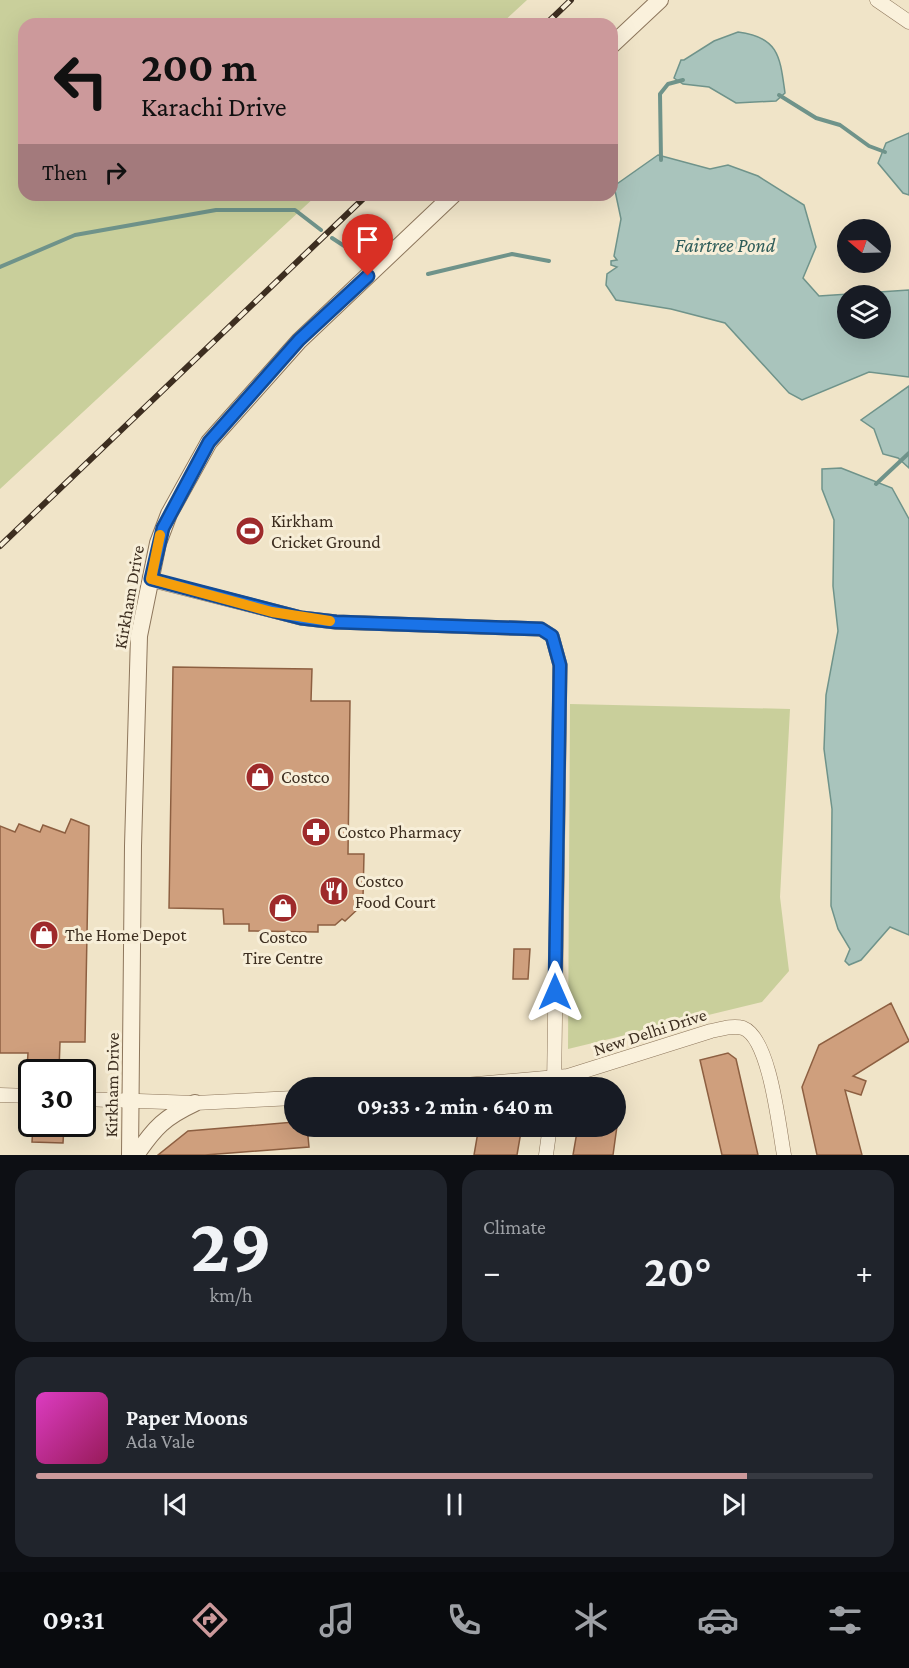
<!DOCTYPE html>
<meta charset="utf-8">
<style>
body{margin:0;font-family:"Crimson Pro",serif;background:#20242c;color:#f1f3f6;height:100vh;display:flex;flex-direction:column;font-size:22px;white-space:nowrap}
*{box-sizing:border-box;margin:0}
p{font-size:20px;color:#9ea1a6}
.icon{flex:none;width:33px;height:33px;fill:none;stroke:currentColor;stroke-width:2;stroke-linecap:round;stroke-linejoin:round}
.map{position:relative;height:1155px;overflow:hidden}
.drawer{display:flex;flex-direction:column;gap:15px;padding:15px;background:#0d0f14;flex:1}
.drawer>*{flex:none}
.top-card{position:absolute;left:18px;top:18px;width:600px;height:183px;border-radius:18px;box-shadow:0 6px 24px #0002;background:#cc999b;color:#111;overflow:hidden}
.needle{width:39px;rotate:289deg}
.controls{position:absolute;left:837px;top:219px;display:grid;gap:12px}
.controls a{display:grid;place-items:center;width:54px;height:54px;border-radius:50%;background:#171b24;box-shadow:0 6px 24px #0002;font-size:30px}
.speed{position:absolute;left:18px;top:1059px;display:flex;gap:12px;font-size:30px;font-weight:700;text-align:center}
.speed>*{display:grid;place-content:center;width:78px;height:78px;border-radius:50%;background:#171b24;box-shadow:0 6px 24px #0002;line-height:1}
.speed .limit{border:3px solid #111;border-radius:9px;background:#fff;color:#111}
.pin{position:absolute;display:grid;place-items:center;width:51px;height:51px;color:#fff;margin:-62px -26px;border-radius:50% 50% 50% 0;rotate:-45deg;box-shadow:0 0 6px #0007}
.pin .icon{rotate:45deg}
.me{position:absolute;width:66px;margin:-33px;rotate:0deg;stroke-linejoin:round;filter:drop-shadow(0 0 4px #0008)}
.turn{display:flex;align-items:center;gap:21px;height:126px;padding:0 24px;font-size:27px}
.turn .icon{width:78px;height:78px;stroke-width:2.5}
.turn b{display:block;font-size:42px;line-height:51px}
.then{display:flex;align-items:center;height:57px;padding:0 24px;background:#0003;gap:12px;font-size:22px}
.big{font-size:45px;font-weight:700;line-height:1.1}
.drawer .tile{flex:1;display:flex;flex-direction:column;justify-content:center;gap:9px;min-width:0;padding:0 21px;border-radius:18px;background:#20242c}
.drawer .dial{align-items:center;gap:0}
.dial b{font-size:78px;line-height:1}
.song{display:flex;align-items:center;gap:18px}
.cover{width:72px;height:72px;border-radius:9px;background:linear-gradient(135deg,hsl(310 70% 55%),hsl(330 70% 35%))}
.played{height:6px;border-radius:3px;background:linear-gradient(90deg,#cc999b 85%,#363941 85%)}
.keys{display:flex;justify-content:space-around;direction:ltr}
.heat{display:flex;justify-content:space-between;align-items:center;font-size:33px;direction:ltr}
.drawer .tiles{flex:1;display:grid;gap:15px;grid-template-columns:1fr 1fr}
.tile:last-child{grid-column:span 2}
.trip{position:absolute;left:284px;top:1077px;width:342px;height:60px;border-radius:30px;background:#171b24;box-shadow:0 6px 24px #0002;font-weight:700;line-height:60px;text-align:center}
.dock{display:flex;height:96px;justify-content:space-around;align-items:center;background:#090b0e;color:#9ea1a6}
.dock .icon{width:42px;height:42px}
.dock .active{color:#cc999b}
.dock b{font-size:27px;color:#f1f3f6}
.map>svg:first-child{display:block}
.green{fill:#c9cf9b}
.water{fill:#a9c4bc;stroke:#6f938a;stroke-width:1.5;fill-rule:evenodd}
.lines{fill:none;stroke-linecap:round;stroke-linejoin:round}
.stream{stroke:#6f938a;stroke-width:4}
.building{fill:#cf9f7d;stroke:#8d5f41;stroke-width:1.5}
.minor-casing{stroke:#8d765c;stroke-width:15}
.tertiary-casing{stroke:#8d765c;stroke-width:18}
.minor{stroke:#faf1dc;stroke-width:14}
.tertiary{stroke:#faf1dc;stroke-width:16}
.rail-casing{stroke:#3d2e20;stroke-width:6}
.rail{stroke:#f7eed8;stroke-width:4;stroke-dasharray:11;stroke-linecap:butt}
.route-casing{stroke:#114b97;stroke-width:15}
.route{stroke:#1a73e8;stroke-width:10}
.slow{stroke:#f59e0b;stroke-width:10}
.labels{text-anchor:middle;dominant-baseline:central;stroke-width:6;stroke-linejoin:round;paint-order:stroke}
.poi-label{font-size:18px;fill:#3d2e20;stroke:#f7eed8;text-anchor:start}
.street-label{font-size:18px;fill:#3d2e20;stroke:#f7eed8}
.water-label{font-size:20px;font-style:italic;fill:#2f5d5a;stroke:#f7eed8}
</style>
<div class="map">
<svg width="909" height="1155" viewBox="0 0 909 1155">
<rect width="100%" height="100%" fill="#f0e4c8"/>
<g class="green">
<path d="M0 0H527L501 24H24V195H317L0 489Z"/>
<path d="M570 704 790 709 780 897 789 971 762 1002 568 1049Z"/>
</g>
<g class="water">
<path d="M738 32C779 37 780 57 785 93L776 101 736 103 709 87 683 84 674 78 681 60H684L714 41Z"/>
<path d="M909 133V195L903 193 878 163 886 143Z"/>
<path d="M658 155 710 169 728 165 758 176 804 205 816 247 803 278 819 296 909 290V377L869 372 802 400 789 393 725 323 671 309 616 300 606 285 607 274 617 267 611 265V261L617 260 614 256 621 219 614 186ZM848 296H880V328H848Z"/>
<path d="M909 386V468L898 458 883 454 874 429 861 420Z"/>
<path d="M841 468 892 488 909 519V935L890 927 861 960 849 965 845 961 850 949 838 929 831 906 832 809 824 749 826 695 838 631 833 586 834 520 822 489V469Z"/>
</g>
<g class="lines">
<g class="stream">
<path d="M779 95 816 118 840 125 869 146 885 152"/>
<path d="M661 160 660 94 668 84 683 80"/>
<path d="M332 238 361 257"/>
<path d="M0 267 75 235 216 210H295L321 230"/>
<path d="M428 274 512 254 549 261"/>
<path d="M876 484 909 453"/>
</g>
</g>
<g class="building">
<path d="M173 667 312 669 311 701H350L348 854H364L363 898 356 904 359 908 345 921 342 919 335 925H318V932L249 931V924H224L223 909 169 908Z"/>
<path d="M71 819 89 826 85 1042H60L59 1070 27 1069 28 1053H0V826L15 832 19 824 40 832 43 825 65 833Z"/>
<path d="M514 949H530L528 979H513Z"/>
<path d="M891 1003 909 1041 853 1076 866 1081 861 1095 845 1090 862 1155H817L802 1087 819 1045Z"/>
<path d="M728 1053 736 1059 758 1155H722L700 1060Z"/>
<path d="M294 1122V1126H307L309 1147 205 1155H158L188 1131Z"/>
<path d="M33 1125 64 1126 63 1143 32 1142Z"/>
<path d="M479 1126H522L517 1155H474Z"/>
<path d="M578 1126H617L613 1155H573Z"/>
</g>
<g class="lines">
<g class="minor-casing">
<g id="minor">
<path d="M877 0 909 22"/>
<path d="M151 580 301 618 336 622 541 629 552 636 560 665 554 1088"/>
<path d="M431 1088 568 1076 711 1031C721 1029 733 1025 743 1028 770 1038 779 1128 784 1155"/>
<path d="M0 1095 32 1096"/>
<path d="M82 1099 195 1103 294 1098"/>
<path d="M546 1155 550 1126"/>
</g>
</g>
<g class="tertiary-casing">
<g id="tertiary">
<path d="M612 45 660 0"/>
<path d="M130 1155 133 846 139 636 158 543 169 514 209 442 299 341 453 195"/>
<path d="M136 1155C155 1127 165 1117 195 1103"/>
</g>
</g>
<use href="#minor" class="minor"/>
<use href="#tertiary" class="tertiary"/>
<g class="rail-casing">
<g id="rail">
<path d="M546 24 571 0"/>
<path d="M0 546 367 195"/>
</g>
</g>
<use href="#rail" class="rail"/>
</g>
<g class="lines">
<g class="route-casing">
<path id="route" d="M368 276 299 340 209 442 163 528 151 579 301 618 336 622 541 629 552 636 560 665 555 992"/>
</g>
<use href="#route" class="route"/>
<path class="slow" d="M160 535 151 579 272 612 330 621"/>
</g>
<defs>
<g id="stadium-disc" transform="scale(1.5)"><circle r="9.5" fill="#9e2a2b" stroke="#f7eed8"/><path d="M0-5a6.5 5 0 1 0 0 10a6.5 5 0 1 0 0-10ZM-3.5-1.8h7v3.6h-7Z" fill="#fff"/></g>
<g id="shop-disc" transform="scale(1.5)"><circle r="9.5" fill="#9e2a2b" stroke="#f7eed8"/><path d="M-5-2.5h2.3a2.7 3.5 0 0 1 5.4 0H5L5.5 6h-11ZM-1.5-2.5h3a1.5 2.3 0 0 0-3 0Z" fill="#fff"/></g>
<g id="pharmacy-disc" transform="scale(1.5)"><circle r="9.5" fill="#9e2a2b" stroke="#f7eed8"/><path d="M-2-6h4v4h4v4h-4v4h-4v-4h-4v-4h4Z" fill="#fff"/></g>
<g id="restaurant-disc" transform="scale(1.5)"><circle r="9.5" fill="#9e2a2b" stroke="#f7eed8"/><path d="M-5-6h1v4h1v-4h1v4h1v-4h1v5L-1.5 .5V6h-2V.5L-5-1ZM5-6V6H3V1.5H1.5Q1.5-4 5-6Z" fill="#fff"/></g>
</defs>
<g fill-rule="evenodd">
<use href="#stadium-disc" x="250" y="531"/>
<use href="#shop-disc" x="260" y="777"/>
<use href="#pharmacy-disc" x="316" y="832"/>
<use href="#restaurant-disc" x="334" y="891"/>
<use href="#shop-disc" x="283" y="908"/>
<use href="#shop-disc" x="44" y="935"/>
</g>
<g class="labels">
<g class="poi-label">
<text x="271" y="521">Kirkham<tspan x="271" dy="21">Cricket Ground</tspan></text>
<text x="281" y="777">Costco</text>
<text x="337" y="832">Costco Pharmacy</text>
<text x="355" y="881">Costco<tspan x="355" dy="21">Food Court</tspan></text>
<text x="65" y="935">The Home Depot</text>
<text x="283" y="937" text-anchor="middle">Costco<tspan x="283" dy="21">Tire Centre</tspan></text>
</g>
<g class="street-label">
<text transform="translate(129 597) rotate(-80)">Kirkham Drive</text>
<text transform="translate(650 1032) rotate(-18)">New Delhi Drive</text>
<text transform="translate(112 1085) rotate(-89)">Kirkham Drive</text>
</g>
<g class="water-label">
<text x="725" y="245">Fairtree Pond</text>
</g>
</g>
</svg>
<div class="controls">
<a><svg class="needle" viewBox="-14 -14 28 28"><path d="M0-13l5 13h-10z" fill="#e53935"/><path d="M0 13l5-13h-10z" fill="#9ea1a6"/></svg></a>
<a><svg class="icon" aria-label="layers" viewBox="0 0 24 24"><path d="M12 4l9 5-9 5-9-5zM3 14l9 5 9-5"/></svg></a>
</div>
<div class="speed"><div class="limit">30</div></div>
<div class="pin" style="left:368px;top:276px;background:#d93025"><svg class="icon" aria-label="arrive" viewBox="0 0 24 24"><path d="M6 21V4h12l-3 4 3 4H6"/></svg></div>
<svg class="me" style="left:555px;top:992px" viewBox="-20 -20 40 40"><path d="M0-17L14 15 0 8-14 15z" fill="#1a73e8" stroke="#fff" stroke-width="4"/></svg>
<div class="trip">09:33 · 2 min · 640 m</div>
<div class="top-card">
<div class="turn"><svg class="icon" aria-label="left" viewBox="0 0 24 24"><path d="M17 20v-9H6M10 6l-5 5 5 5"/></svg><div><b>200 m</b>Karachi Drive</div></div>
<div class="then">Then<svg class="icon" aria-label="right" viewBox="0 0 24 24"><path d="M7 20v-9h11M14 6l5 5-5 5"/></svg></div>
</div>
</div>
<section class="drawer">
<div class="tiles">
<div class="tile dial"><b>29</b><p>km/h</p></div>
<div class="tile"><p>Climate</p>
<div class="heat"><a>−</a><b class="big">20°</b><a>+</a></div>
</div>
<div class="tile">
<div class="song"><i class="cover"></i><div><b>Paper Moons</b><p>Ada Vale</p></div></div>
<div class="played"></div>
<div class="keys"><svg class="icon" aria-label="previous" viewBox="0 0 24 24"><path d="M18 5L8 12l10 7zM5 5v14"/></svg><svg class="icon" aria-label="pause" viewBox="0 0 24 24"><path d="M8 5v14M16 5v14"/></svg><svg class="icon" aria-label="next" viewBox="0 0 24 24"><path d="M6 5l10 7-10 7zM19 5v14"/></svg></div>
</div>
</div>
</section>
<nav class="dock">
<b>09:31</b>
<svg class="icon active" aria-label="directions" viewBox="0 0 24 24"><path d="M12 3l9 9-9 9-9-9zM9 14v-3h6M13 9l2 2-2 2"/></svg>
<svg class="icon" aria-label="music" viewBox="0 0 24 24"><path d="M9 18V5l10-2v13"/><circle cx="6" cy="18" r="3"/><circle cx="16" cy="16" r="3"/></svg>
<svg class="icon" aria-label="phone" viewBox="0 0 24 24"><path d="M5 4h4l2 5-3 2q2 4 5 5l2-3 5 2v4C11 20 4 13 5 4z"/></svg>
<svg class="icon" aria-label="climate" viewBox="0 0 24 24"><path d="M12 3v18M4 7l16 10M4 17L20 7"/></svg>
<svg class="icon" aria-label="car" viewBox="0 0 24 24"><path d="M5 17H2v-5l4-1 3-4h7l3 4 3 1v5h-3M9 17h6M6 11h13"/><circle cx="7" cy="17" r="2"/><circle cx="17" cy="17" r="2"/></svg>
<svg class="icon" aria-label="filters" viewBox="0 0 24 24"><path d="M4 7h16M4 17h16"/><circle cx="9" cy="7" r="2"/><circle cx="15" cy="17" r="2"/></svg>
</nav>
